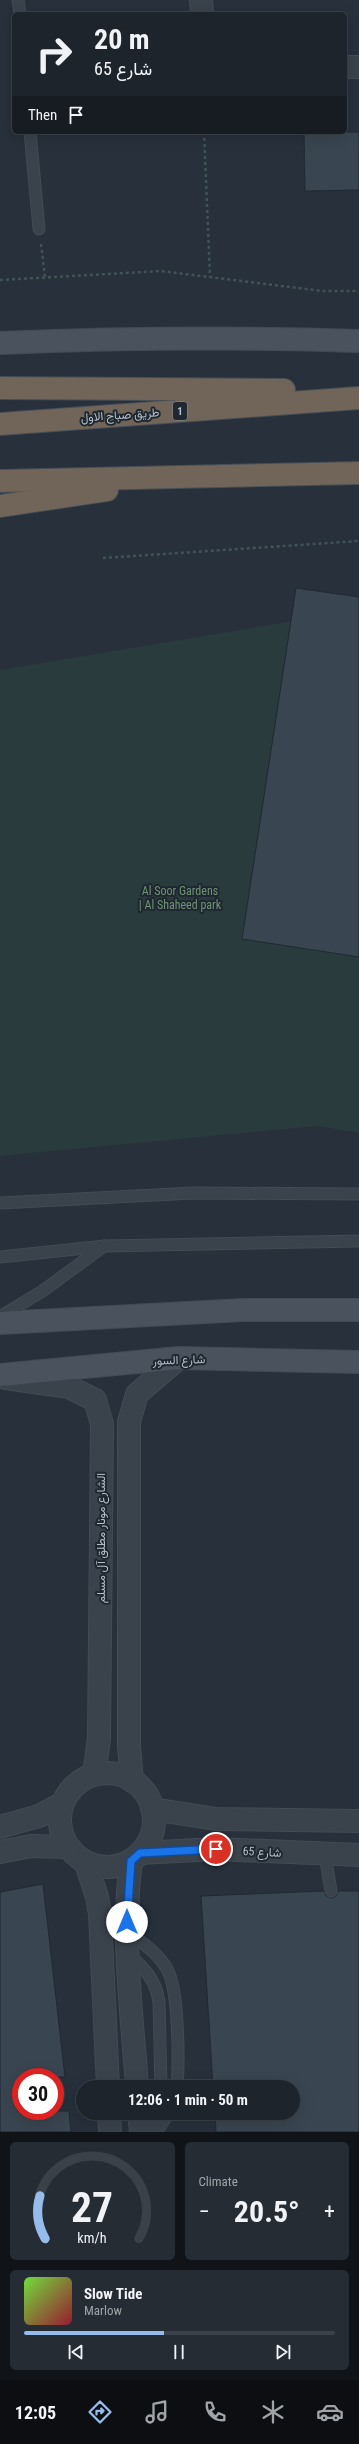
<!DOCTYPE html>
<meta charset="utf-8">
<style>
body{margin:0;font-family:"Roboto Condensed",Vazirmatn,sans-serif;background:#252c34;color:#f1f3f6;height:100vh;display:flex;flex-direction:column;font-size:15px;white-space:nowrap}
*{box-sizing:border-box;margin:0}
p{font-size:13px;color:#a0a4a9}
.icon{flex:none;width:22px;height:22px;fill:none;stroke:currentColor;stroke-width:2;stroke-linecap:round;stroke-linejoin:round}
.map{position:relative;height:2132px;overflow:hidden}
.sheet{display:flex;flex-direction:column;gap:10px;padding:10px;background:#101418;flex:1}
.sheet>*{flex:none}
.guide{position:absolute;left:12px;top:12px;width:335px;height:122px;border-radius:6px;box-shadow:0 4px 16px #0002,0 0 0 1px #3b4148;background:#1d242c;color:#f1f3f6;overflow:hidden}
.speed{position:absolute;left:12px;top:2068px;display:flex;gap:8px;font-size:20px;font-weight:700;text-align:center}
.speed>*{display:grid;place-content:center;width:52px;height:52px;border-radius:50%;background:#1d242c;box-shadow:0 4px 16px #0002,0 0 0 1px #3b4148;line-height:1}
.speed .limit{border:6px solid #d22;background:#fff;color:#111}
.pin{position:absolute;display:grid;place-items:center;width:34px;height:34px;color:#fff;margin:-17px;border:2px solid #fff;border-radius:50%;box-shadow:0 1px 4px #0007}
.me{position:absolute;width:44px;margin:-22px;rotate:0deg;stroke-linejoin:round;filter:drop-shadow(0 0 3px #0008)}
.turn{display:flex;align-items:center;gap:14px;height:84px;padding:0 16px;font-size:18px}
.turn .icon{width:52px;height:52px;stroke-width:2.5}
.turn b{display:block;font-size:28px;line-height:34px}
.then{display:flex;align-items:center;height:38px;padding:0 16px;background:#0003;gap:8px;font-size:15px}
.big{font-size:30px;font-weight:700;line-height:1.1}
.sheet .widget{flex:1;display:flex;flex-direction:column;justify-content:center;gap:6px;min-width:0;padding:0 14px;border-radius:6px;background:#252c34}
.sheet .dial{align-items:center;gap:0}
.dial svg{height:104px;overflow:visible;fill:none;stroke:#3b4148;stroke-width:7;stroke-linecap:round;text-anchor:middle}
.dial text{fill:#f1f3f6;stroke:none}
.song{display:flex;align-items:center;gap:12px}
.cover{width:48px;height:48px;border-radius:6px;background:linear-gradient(135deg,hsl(100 70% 55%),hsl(350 70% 35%))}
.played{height:4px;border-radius:2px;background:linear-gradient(90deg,#96bceb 45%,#3b4148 45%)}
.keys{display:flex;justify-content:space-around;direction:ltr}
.heat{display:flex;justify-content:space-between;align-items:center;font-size:22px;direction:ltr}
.sheet .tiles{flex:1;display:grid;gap:10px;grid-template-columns:1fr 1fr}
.widget:last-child{grid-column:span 2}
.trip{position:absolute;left:76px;top:2080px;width:224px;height:40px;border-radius:20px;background:#1d242c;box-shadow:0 4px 16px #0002,0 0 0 1px #3b4148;font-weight:700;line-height:40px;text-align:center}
.tabs{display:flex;height:64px;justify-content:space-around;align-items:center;background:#0c0e12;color:#a0a4a9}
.tabs .icon{width:28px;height:28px}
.tabs .selected{color:#96bceb}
.tabs b{font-size:18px;color:#f1f3f6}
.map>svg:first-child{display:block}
.green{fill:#293b3c}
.building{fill:#394550;stroke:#212932}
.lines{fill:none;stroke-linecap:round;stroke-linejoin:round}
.lane-casing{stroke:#434b54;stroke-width:13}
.street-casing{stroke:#434b54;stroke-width:24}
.secondary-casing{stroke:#434b54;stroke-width:24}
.highway-casing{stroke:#454d56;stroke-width:24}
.path{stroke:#415454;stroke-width:2.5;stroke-dasharray:3 3;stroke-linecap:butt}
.lane{stroke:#3a424b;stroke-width:11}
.street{stroke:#3a424b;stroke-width:22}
.secondary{stroke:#49525d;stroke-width:22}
.highway{stroke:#706558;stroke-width:22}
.route-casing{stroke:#114b97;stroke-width:10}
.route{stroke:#1a73e8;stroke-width:7}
.labels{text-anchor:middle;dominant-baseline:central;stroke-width:4;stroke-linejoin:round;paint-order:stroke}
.shield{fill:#1f2730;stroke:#899099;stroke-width:1}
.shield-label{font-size:11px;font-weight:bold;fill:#b6bdc6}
.street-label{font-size:12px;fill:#b6bdc6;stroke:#1f2730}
.park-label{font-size:12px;fill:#709476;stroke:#1f2730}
</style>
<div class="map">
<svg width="359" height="2132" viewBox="0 0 359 2132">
<rect width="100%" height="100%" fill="#27303b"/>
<path class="green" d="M359 610V1133L317 1126 0 1156V670Z"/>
<g class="building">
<path d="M304 132H359V190L305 191Z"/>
<path d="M296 588 359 597V957L242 939Z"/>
<path d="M43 1884 65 2077H21V2111H69L71 2132H0V1892Z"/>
<path d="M324 1891 326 1896 332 1898 336 1896 338 1891H359V2132H216L215 2113H293V2087H213L201 1896Z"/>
</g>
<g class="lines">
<g class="lane-casing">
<g id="lane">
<path d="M18 0 20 14"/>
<path d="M30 132 39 229"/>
<path d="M0 1203 193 1193 359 1194"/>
<path d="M0 1257 105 1246 359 1241"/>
<path d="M0 1317 44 1290 104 1246"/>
<path d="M325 1855 331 1891"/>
<path d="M127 1931C141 1942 158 1953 167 1969 179 1989 179 2062 177 2087"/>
<path d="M129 1955C145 1968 156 1981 159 2002L161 2087"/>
<path d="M146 2132 157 2113"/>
<path d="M156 2132 169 2113"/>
</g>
</g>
<g class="street-casing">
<g id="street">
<path d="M201 0 202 14"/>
<path d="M345 67H359"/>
<path d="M6 1378 69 1387 95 1400 102 1424 99 1739 94 1775"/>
<circle cx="107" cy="1820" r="47"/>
<path d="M132 1781 129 1746V1422L137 1394 179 1358"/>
<path d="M152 1809 216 1819 359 1821"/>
<path d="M0 1827 39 1816 62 1804"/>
<path d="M0 1852 31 1846 68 1847"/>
<path d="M140 1853 216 1849 359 1855"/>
<path d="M131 1861C121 1935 132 2013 137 2087"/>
<path d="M86 1863 97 1897 100 1914 108 2087"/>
<path d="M109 2113 110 2132"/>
<path d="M139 2113 141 2132"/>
</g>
</g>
<g class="secondary-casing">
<g id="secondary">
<path d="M0 343C120 338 239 337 359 341"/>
<path d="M0 1323 243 1310H359"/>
<path d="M0 1375 179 1358 359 1362"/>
</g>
</g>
<g class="highway-casing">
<g id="highway">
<path d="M0 388 284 390"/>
<path d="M0 424 359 398"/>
<path d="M0 481 359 473"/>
<path d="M0 506 107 490"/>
</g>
</g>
<g class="path">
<path d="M204 132 210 277"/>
<path d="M41 244 45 277"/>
<path d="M0 280 161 271 322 291H359"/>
<path d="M103 558 359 541"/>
</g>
<use href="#lane" class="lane"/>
<use href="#street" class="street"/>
<use href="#secondary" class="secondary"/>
<use href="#highway" class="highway"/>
</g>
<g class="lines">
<g class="route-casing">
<path id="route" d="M127 1922 131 1861 140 1853 216 1849"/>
</g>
<use href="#route" class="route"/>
</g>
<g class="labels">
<rect class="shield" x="173" y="402" width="14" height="18" rx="3"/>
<g class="shield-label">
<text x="180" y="411">1</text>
</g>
<g class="street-label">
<text transform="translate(120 415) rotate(-4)">طريق صباح الاول</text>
<text transform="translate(179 1360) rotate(-2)">شارع السور</text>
<text transform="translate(101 1538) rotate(-90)">الشارع مونار مطلق آل مسلم</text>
<text transform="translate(262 1852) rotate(3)">شارع 65</text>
</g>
<g class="park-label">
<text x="180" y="891">Al Soor Gardens<tspan x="180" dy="14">| Al Shaheed park</tspan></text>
</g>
</g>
</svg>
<div class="speed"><div class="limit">30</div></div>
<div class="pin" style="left:216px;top:1849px;background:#d93025"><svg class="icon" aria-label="arrive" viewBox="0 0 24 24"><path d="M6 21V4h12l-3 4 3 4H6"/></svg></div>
<svg class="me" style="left:127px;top:1922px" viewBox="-20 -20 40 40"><circle r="19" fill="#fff"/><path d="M0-13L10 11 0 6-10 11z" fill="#1a73e8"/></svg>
<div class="trip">12:06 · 1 min · 50 m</div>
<div class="guide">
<div class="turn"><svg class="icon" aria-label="right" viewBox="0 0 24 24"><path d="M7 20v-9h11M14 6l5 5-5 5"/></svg><div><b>20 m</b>شارع 65</div></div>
<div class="then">Then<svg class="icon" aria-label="arrive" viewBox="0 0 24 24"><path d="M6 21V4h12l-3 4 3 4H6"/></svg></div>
</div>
</div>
<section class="sheet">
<div class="tiles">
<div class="widget dial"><svg viewBox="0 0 100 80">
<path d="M14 69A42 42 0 1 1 86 69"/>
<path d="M14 69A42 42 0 0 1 10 36" stroke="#96bceb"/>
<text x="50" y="56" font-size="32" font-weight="700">27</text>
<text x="50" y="72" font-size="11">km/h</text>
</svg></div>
<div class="widget"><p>Climate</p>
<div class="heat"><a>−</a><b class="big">20.5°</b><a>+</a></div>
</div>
<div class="widget">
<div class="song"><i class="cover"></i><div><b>Slow Tide</b><p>Marlow</p></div></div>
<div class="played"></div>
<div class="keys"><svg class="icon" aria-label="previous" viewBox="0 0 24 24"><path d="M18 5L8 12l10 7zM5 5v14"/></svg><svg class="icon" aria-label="pause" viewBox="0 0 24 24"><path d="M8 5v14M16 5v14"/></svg><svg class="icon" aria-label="next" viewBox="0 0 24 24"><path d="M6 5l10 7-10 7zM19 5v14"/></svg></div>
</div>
</div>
</section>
<nav class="tabs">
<b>12:05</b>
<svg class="icon selected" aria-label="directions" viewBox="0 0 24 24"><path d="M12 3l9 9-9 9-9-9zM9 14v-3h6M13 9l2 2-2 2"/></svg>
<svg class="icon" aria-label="music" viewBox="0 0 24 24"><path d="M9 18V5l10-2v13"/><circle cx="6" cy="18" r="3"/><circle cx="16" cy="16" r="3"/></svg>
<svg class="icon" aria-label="phone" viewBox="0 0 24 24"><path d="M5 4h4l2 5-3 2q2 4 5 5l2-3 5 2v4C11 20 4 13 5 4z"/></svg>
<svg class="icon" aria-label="climate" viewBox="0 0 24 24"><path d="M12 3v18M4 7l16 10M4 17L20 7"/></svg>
<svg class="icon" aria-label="car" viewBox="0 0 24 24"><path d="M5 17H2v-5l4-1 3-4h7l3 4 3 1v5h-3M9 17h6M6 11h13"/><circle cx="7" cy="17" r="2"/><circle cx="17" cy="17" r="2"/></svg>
</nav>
